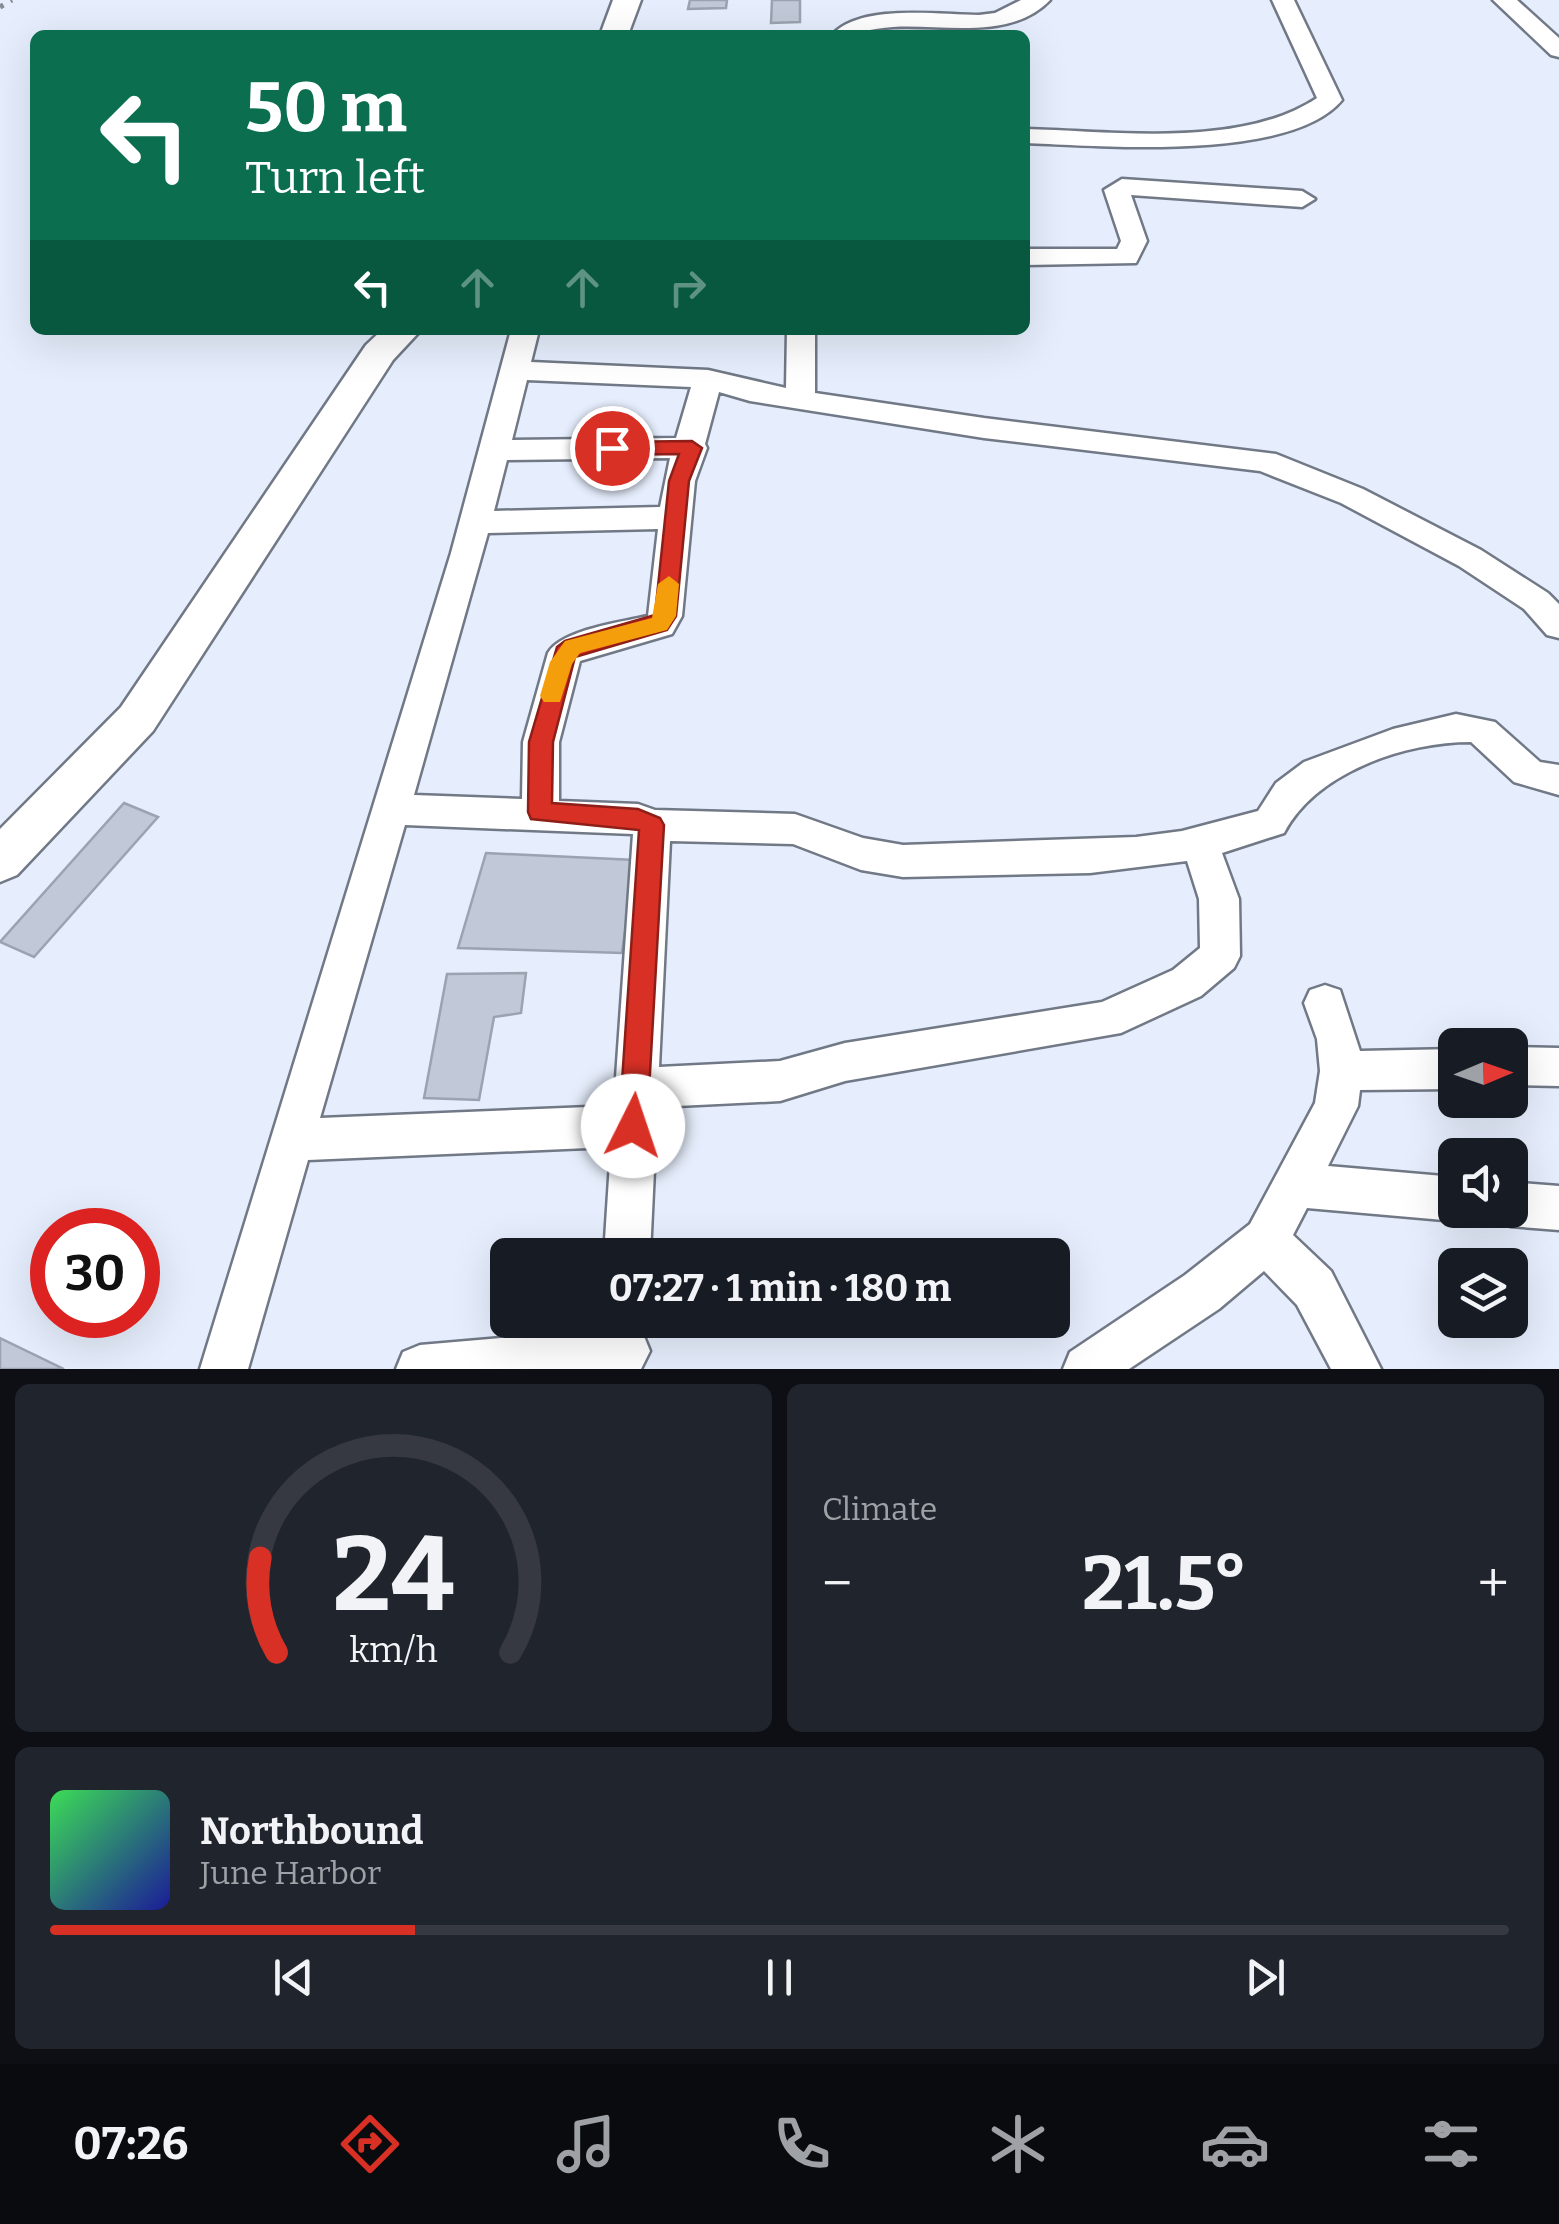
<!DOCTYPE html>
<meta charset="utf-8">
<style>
body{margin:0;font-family:Bitter,serif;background:#20242c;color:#f1f3f6;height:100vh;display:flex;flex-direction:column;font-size:38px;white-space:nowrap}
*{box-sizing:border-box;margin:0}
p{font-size:32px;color:#9ea1a6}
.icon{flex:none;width:55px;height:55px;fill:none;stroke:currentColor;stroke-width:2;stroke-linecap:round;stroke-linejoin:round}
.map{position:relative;height:1369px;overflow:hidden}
.sheet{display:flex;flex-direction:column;gap:15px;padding:15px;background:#0d0f14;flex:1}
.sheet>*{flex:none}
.hud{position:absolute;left:30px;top:30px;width:1000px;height:305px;border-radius:15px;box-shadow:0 10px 40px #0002;background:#0b6e4f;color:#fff;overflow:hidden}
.needle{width:65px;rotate:88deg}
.controls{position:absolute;left:1438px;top:1028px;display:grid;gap:20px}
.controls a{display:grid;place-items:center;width:90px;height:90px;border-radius:15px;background:#171b24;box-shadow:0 10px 40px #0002;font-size:50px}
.speed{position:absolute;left:30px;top:1208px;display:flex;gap:20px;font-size:50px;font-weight:700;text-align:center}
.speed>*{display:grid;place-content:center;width:130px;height:130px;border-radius:50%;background:#171b24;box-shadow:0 10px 40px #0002;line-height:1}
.speed .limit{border:15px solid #d22;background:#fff;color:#111}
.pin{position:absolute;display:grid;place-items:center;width:85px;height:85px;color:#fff;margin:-42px;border:5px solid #fff;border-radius:50%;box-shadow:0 2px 10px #0007}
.me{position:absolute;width:110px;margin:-55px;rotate:4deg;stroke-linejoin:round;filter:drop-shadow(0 0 8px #0008)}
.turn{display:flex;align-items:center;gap:35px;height:210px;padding:0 50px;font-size:45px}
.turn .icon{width:130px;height:130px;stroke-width:2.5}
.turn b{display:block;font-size:70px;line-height:85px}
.lanes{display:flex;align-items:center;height:95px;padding:0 50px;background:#0003;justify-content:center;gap:50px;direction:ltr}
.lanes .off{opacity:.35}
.big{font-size:75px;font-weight:700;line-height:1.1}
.sheet .widget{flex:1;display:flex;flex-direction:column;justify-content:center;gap:15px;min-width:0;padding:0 35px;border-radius:15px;background:#20242c}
.sheet .dial{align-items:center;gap:0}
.dial svg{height:260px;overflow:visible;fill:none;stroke:#363941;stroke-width:7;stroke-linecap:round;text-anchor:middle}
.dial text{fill:#f1f3f6;stroke:none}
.song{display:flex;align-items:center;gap:30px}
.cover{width:120px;height:120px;border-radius:15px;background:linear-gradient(135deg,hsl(130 70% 55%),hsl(240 70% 35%))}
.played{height:10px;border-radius:5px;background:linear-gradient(90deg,#d93025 25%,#363941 25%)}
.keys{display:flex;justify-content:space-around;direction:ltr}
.heat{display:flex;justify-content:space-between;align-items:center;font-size:55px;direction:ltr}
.sheet .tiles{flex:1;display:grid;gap:15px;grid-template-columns:1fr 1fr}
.widget:last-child{grid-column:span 2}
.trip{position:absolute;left:490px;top:1238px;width:580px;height:100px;border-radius:15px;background:#171b24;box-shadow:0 10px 40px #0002;font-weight:700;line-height:100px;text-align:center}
.tab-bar{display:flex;height:160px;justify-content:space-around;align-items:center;background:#090b0e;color:#9ea1a6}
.tab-bar .icon{width:70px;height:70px}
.tab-bar .selected{color:#d93025}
.tab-bar b{font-size:45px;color:#f1f3f6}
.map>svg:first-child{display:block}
.building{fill:#c1c8d7;stroke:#9ba2b0;stroke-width:2.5}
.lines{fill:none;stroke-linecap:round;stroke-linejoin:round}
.minor-casing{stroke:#717886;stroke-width:5}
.tertiary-casing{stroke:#717886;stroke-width:5}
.minor{fill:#fff;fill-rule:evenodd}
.tertiary{fill:#fff;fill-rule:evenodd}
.rail{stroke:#868b95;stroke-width:5;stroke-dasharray:4 8;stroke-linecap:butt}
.route{fill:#d93025;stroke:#8d1f18;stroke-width:2.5}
.slow{fill:#f59e0b}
</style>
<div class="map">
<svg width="1559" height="1369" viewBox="0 0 1559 1369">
<rect width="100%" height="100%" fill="#e6eefd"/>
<g class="building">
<path d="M690 0H727L726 8 688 9Z"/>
<path d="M772 0H800V22L771 23Z"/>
<path d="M124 803 158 817 34 957 0 942Z"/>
<path d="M486 853 635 860 622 953 458 948Z"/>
<path d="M526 973 521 1013 494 1017 479 1100 424 1098 447 974Z"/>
<path d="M0 1338 64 1369H0Z"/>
</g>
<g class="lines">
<g class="minor-casing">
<g id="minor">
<path d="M1021 0H1050C1011 41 943 24 893 27 871 28 854 35 832 35 861 3 939 15 979 15L995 13Z"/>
<path d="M1272 0H1294L1342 100C1291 162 1100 146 1025 143V129C1114 131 1240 149 1317 98Z"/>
<path d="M1493 0H1517L1559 38V57L1551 55Z"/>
<path d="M1122 179 1302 191 1315 199 1302 207 1131 195 1147 241 1136 263 1025 265V249H1117L1121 241 1104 190Z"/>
<path d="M511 330H539L531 362 708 370 786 388 787 330H815V393L984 418 1276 454 1363 489 1481 550 1548 593 1559 604V638L1547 635 1524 609 1459 566 1341 503 1260 471 984 438 750 401 719 392 705 444 707 448 695 481 682 616 672 634 580 661 559 742V801L638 804 655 810 795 814 863 838 903 845 1136 837 1182 831 1258 811 1276 783 1304 762 1393 729 1456 714 1495 722 1540 762 1559 765V795L1514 782 1471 742C1405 742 1316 772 1284 833L1222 853 1239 899 1240 956 1234 968 1201 996 1121 1033 845 1081 780 1101 657 1107 650 1255H604L611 1147 308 1160 248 1369H200L451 553ZM527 380 691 387 676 438 512 440ZM670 458 660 507 494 511 507 460ZM658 529 648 616C622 622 561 630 548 653L523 742 522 799 414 795 488 533ZM405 825 633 834 614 1106 320 1118ZM670 841 793 844 861 870 903 877 1090 873 1187 861 1199 899 1200 948 1173 970 1102 1002 845 1043 780 1061 659 1067Z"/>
<path d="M1325 985 1340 990 1360 1051 1455 1049V1089L1360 1090 1358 1106 1328 1166 1455 1177V1210H1473L1471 1214 1455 1221 1307 1208 1293 1235 1331 1271 1381 1369H1331L1297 1305 1264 1271 1219 1309 1129 1369H1063L1070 1352 1185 1275 1250 1224 1315 1103 1320 1071 1317 1039 1304 1003 1310 990Z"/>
<path d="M1510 1047 1559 1048V1086L1510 1085Z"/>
<path d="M1510 1182 1559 1186V1230L1510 1226 1494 1220 1490 1210H1510Z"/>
<path d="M626 1327 643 1334 650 1351 641 1369H396L403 1352 420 1345Z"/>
</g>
</g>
<g class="tertiary-casing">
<g id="tertiary">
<path d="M613 0H641L628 35H600Z"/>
<path d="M382 330H421L393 360 153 731 17 875 0 882V829L121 707 366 345Z"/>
</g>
</g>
<use href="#minor" class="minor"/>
<use href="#tertiary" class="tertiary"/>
<path class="rail" d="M0 7 12 0"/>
</g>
<path class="route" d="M692 441 702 448 689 481 676 616 667 630 575 657 553 742 552 803 638 809 660 818 664 825 647 1126 643 1135 633 1139 623 1135 619 1126 639 830 531 819 528 812 529 742 557 647 565 641 655 615 669 481 679 454 612 455 603 448 612 442Z"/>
<path class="slow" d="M669 576 679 584 676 616 667 630 580 653 572 664 560 702H544L540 696 550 662 565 641 652 618 658 584Z"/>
</svg>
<div class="controls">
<a><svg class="needle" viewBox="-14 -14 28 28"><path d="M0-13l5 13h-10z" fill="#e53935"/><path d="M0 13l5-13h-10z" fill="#9ea1a6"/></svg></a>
<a><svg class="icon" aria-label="sound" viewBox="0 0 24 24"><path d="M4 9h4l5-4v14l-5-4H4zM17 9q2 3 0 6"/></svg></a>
<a><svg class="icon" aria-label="layers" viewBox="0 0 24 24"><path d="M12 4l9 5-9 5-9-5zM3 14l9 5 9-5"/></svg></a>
</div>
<div class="speed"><div class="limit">30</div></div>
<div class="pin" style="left:612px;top:448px;background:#d93025"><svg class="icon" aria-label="arrive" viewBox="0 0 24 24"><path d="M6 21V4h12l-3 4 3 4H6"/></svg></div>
<svg class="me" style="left:633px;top:1126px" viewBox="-20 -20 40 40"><circle r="19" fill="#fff"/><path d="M0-13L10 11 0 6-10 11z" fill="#d93025"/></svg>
<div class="trip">07:27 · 1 min · 180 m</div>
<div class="hud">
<div class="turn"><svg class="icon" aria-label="left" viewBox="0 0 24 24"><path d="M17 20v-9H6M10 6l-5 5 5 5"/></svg><div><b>50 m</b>Turn left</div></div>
<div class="lanes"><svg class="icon" aria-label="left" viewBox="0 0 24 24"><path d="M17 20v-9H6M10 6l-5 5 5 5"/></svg><svg class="icon off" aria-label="ahead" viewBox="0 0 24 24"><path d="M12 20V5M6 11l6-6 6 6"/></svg><svg class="icon off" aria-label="ahead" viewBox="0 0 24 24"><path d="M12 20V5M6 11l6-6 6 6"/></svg><svg class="icon off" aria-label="right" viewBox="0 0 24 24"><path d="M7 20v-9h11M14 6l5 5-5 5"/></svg></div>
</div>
</div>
<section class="sheet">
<div class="tiles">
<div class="widget dial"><svg viewBox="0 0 100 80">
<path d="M14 69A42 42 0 1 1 86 69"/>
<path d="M14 69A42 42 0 0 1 9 40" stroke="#d93025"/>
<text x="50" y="56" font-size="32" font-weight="700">24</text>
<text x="50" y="72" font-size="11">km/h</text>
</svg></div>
<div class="widget"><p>Climate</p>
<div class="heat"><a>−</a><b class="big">21.5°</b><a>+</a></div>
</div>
<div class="widget">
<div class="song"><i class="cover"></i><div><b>Northbound</b><p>June Harbor</p></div></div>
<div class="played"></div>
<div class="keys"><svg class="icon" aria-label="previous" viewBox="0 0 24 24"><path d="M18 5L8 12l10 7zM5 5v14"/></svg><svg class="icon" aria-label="pause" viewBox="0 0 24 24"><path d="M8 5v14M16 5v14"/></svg><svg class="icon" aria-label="next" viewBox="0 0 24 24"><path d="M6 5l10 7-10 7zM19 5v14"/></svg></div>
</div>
</div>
</section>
<nav class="tab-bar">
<b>07:26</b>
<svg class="icon selected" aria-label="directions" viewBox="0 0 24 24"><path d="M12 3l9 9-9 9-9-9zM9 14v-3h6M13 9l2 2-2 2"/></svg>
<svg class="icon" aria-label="music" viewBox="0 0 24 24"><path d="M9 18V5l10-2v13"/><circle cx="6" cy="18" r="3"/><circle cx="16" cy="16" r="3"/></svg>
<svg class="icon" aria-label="phone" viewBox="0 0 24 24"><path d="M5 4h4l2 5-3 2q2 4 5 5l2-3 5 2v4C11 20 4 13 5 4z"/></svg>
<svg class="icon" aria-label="climate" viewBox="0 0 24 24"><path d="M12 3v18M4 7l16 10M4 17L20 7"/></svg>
<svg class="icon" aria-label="car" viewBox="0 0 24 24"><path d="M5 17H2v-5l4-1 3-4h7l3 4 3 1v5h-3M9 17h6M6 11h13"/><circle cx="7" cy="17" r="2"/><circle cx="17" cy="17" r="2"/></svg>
<svg class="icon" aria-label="filters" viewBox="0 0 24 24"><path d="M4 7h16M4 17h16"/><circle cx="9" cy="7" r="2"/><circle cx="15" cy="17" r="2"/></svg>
</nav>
